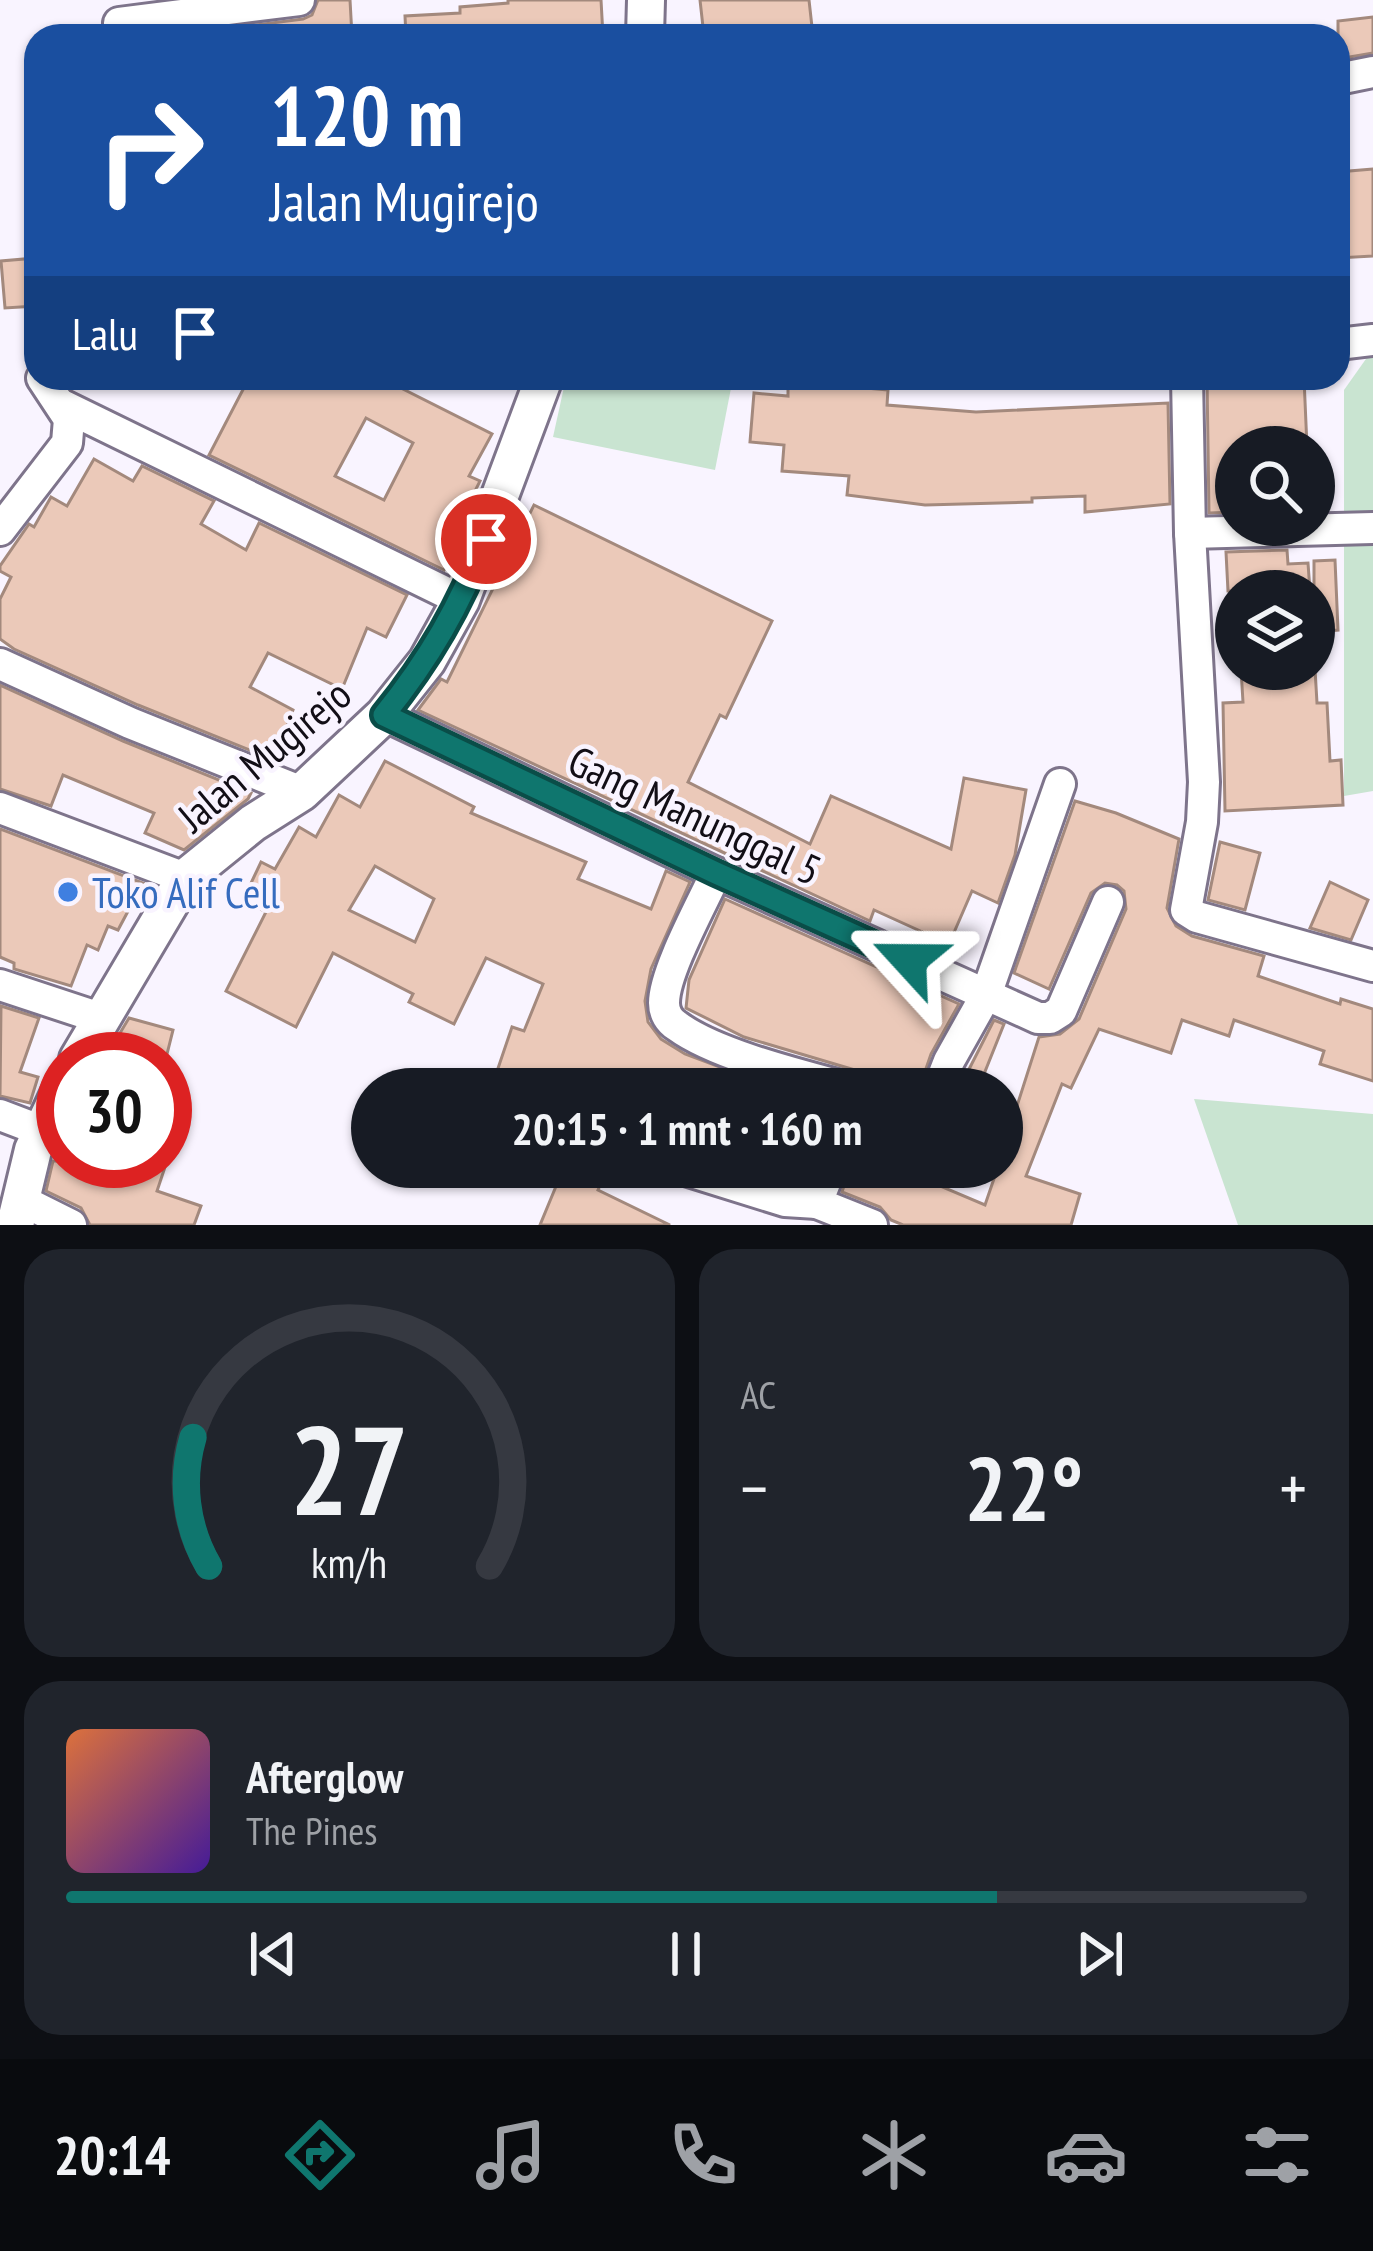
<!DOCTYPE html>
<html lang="id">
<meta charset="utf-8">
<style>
body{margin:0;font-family:"PT Sans Narrow",sans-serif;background:#20242c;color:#f1f3f6;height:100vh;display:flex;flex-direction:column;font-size:45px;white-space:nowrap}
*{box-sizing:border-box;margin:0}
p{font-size:39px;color:#9ea1a6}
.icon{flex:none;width:66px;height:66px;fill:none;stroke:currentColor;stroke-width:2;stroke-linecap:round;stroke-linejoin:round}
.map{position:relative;height:1225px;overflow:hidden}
.sheet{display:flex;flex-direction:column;gap:24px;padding:24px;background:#0d0f14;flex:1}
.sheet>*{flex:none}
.banner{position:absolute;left:24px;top:24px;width:1326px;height:366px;border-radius:36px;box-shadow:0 3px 9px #0004;background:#1a4fa0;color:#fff;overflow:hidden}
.tools{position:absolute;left:1215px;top:426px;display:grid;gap:24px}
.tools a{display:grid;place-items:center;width:120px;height:120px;border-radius:50%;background:#171b24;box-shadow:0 3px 9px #0004;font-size:60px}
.speed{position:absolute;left:36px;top:1032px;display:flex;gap:24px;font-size:60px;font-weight:700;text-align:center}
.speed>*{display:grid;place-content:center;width:156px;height:156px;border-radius:50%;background:#171b24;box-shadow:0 3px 9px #0004;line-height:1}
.speed .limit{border:18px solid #d22;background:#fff;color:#111}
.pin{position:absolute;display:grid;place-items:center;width:102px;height:102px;color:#fff;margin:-51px;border:6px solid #fff;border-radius:50%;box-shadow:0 3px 12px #0007}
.me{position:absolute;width:132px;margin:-66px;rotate:294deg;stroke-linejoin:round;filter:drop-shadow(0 0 9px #0008)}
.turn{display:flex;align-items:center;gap:42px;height:252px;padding:0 48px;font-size:54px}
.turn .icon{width:156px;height:156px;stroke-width:2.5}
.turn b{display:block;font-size:84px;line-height:102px}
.then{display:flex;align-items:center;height:114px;padding:0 48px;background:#0003;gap:24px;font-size:45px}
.big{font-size:90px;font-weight:600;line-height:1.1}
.sheet .card{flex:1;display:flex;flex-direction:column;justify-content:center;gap:18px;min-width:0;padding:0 42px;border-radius:36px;background:#20242c}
.sheet .dial{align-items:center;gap:0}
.dial svg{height:312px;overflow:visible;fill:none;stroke:#363941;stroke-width:7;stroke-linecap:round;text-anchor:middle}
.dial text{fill:#f1f3f6;stroke:none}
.song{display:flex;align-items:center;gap:36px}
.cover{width:144px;height:144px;border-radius:18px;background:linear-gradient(135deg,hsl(20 70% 55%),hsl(260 70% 35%))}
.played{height:12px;border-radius:6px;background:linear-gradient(90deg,#0f766e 75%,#363941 75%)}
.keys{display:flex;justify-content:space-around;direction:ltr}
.heat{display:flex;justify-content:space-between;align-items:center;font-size:66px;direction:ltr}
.sheet .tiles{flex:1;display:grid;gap:24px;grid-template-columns:1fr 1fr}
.card:last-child{grid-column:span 2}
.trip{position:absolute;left:351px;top:1068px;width:672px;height:120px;border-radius:60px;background:#171b24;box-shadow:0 3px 9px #0004;font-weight:600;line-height:120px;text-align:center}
.menu{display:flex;height:192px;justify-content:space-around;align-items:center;background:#090b0e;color:#9ea1a6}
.menu .icon{width:84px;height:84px}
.menu .selected{color:#0f766e}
.menu b{font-size:54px;color:#f1f3f6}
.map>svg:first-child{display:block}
.green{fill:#c9e4d1}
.building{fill:#ebc9b9;stroke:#a3897d;stroke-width:3;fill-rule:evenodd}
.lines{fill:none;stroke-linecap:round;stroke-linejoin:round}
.minor-casing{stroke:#7e748b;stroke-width:36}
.tertiary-casing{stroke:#7e748b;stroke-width:42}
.minor{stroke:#fff;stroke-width:30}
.tertiary{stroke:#fff;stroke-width:36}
.route-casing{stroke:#0a4d48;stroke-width:30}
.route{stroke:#0f766e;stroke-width:21}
.shop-dot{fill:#3f7fe0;stroke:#f9f4ff;stroke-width:4.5}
.labels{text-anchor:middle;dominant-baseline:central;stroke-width:9;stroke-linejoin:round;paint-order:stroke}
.street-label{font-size:42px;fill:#120e16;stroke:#f9f4ff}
.shop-label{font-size:42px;fill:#366cbe;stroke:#f9f4ff;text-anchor:start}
</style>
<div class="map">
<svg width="1373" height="1225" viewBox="0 0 1373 1225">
<rect width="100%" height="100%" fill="#f9f4ff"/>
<g class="green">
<path d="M1373 349V791L1344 796V390Z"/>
<path d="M566 378H733L715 470 553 437Z"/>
<path d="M1194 1099 1373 1114V1225H1238Z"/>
</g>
<g class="building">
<path d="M318 0H350L352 36H217V30L303 19 312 15Z"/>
<path d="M508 0H601L603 36H406L405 16 460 13V7L508 3Z"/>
<path d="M700 0H809L813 36H704Z"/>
<path d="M1373 17V53L1338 59V21Z"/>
<path d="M1373 169V256L1338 258V172Z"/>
<path d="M36 258V306L5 308 1 261Z"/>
<path d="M249 378H381L492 434 469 476 480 481 454 534 460 537 444 570 209 455ZM366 418 413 443 384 500 335 476Z"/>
<path d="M1304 378 1307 447H1236V512L1209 513 1207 379Z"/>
<path d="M788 381 888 390 887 405 976 412 1168 403 1170 504 1085 512V496L1032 498V502L925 505 847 495 849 476 782 471 784 445 750 442 754 393 788 396Z"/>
<path d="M94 459 133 481 142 466 214 501 201 524 246 550 259 523 407 595 386 637 367 628 342 689 268 653 250 687 293 710 274 760 138 705 14 649 0 639V599L11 577 0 571V566L29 524 34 527 51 497 67 506Z"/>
<path d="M534 505 772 621 726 718 720 715 688 782 810 844 831 796 951 849 964 778 1026 790 1015 855 998 903 972 891 949 944 874 910 870 921 418 710 441 679 447 682Z"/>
<path d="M1287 550 1288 564 1308 563 1310 591H1228L1226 552Z"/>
<path d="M1335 560 1338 630 1314 632V561Z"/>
<path d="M1241 669H1315L1317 703H1327L1330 761 1341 760 1343 805 1225 811 1223 703 1243 702Z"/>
<path d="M0 685 123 741 251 793 248 799 184 850 145 833 154 813 63 775 51 806 0 789Z"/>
<path d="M385 761 474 807 471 813 586 862 578 879 651 909 666 871 690 882 651 969 645 1001 648 1022 661 1039 685 1054 778 1089H491L512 1027 524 1031 543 984 486 958 454 1024 409 1002 413 994 333 953 296 1027 226 991 266 912 243 900 261 862 275 869 299 827 316 837 339 795 360 807ZM375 866 434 899 415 942 349 910Z"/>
<path d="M1075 801 1116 813 1179 839 1167 908 1176 926 1192 936 1264 956 1258 976 1340 1004 1341 999 1373 1009V1081L1320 1064 1324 1051 1234 1020 1229 1036 1182 1020 1171 1053 1099 1029 1071 1088 1062 1084 1026 1176 1080 1194 1071 1225H903L891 1220 880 1207 842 1192 850 1167H947L940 1186 985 1205 998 1167H1002V1153L1039 1037 1060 1034 1079 1019 1126 909 1124 891 1117 885 1105 883 1091 893 1049 989 1014 973Z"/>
<path d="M0 829 143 883 118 930 108 926 98 950 87 945 71 986 14 969V963L0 957Z"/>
<path d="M1220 842 1260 853 1245 910 1208 900Z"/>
<path d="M1330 882 1368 900 1351 940 1310 928Z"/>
<path d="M725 899 959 1004 931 1054 919 1089H871L866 1076 858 1071 744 1037 686 1008 689 980Z"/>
<path d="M1 1006 39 1018 20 1072 38 1077 30 1103 0 1096Z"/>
<path d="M129 1018 173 1030 165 1062 111 1048Z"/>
<path d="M994 1020 1004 1024 978 1089H959Z"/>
<path d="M53 1161H167L157 1191 201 1206 194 1225H90L81 1208 46 1191Z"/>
<path d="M564 1167H608L598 1190 670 1225H540Z"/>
<path d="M741 1167H810L804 1183Z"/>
</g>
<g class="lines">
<g class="minor-casing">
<g id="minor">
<path d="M119 23 299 0"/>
<path d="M1338 79 1373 72"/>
<path d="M1338 344 1373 340"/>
<path d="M1187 378 1190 533 1204 782 1202 822 1186 910 1197 917 1373 966"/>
<path d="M62 405 461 600"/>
<path d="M0 530 67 443 69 419 42 378"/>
<path d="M1190 533 1373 528"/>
<path d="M0 664 130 723 302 792"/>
<path d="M384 715 716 873 1038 1018H1050L1061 1011 1108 902"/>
<path d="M0 808 185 878"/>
<path d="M716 873C702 904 664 972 664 1003 664 1013 669 1021 677 1026 716 1055 804 1076 852 1089"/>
<path d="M0 985 100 1018"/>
<path d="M938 1089 949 1061 986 995 1060 784"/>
<path d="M0 1115 42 1131"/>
<path d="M676 1167 785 1201 817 1203"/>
<path d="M831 1167 817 1203 872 1225"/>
<path d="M19 1199 71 1225"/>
</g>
</g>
<g class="tertiary-casing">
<g id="tertiary">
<path d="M645 36 646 0"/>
<path d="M78 1059 185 878 253 823 302 792 384 715 427 661 461 600 544 378"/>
<path d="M15 1225 33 1150 63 1086"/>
</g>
</g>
<use href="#minor" class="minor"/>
<use href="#tertiary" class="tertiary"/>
</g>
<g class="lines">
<g class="route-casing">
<path id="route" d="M486 539C459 607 430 658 384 715L716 873 909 960"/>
</g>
<use href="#route" class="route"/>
</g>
<circle class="shop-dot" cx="68" cy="892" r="12"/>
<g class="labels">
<g class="street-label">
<text transform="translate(264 755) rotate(-40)">Jalan Mugirejo</text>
<text transform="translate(695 815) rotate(25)">Gang Manunggal 5</text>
</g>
<g class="shop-label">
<text x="92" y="892">Toko Alif Cell</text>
</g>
</g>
</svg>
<div class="tools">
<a><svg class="icon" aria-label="search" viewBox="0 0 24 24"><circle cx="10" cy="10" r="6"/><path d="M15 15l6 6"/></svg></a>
<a><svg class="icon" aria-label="layers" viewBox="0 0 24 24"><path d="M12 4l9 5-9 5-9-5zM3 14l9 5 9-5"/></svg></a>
</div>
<div class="speed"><div class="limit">30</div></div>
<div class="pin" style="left:486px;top:539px;background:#d93025"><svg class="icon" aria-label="arrive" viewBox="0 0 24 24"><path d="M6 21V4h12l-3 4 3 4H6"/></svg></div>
<svg class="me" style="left:909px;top:960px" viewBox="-20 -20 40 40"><path d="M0-17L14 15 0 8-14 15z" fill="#0f766e" stroke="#fff" stroke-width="4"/></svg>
<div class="trip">20:15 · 1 mnt · 160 m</div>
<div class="banner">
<div class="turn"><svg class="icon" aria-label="right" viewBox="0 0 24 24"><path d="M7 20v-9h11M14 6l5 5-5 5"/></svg><div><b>120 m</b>Jalan Mugirejo</div></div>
<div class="then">Lalu<svg class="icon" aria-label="arrive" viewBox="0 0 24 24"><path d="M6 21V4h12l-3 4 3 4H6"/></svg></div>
</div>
</div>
<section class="sheet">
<div class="tiles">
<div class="card dial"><svg viewBox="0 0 100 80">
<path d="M14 69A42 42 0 1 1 86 69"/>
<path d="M14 69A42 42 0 0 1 10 36" stroke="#0f766e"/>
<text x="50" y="56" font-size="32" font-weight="700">27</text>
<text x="50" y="72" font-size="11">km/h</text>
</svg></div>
<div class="card"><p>AC</p>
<div class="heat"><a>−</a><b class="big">22°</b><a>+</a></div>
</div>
<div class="card">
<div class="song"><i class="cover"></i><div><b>Afterglow</b><p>The Pines</p></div></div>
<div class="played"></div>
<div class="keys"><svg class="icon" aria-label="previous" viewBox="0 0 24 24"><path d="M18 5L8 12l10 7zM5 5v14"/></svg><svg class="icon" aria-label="pause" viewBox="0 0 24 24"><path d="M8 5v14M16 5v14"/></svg><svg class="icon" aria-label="next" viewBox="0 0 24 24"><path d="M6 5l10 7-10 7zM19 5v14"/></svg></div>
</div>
</div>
</section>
<nav class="menu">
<b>20:14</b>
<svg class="icon selected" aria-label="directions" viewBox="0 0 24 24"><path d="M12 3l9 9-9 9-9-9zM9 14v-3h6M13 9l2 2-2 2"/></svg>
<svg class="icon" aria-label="music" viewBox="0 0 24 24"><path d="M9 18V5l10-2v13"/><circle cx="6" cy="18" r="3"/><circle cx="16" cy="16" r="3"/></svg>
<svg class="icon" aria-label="phone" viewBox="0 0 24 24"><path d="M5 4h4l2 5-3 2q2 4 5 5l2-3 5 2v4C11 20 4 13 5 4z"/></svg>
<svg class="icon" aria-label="climate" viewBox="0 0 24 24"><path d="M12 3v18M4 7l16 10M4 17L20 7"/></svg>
<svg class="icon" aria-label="car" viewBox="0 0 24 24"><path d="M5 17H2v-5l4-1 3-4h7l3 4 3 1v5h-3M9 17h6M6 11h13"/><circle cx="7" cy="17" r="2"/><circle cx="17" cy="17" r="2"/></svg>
<svg class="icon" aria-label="filters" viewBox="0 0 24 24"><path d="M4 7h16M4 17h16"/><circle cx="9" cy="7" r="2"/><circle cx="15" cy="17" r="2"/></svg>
</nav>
